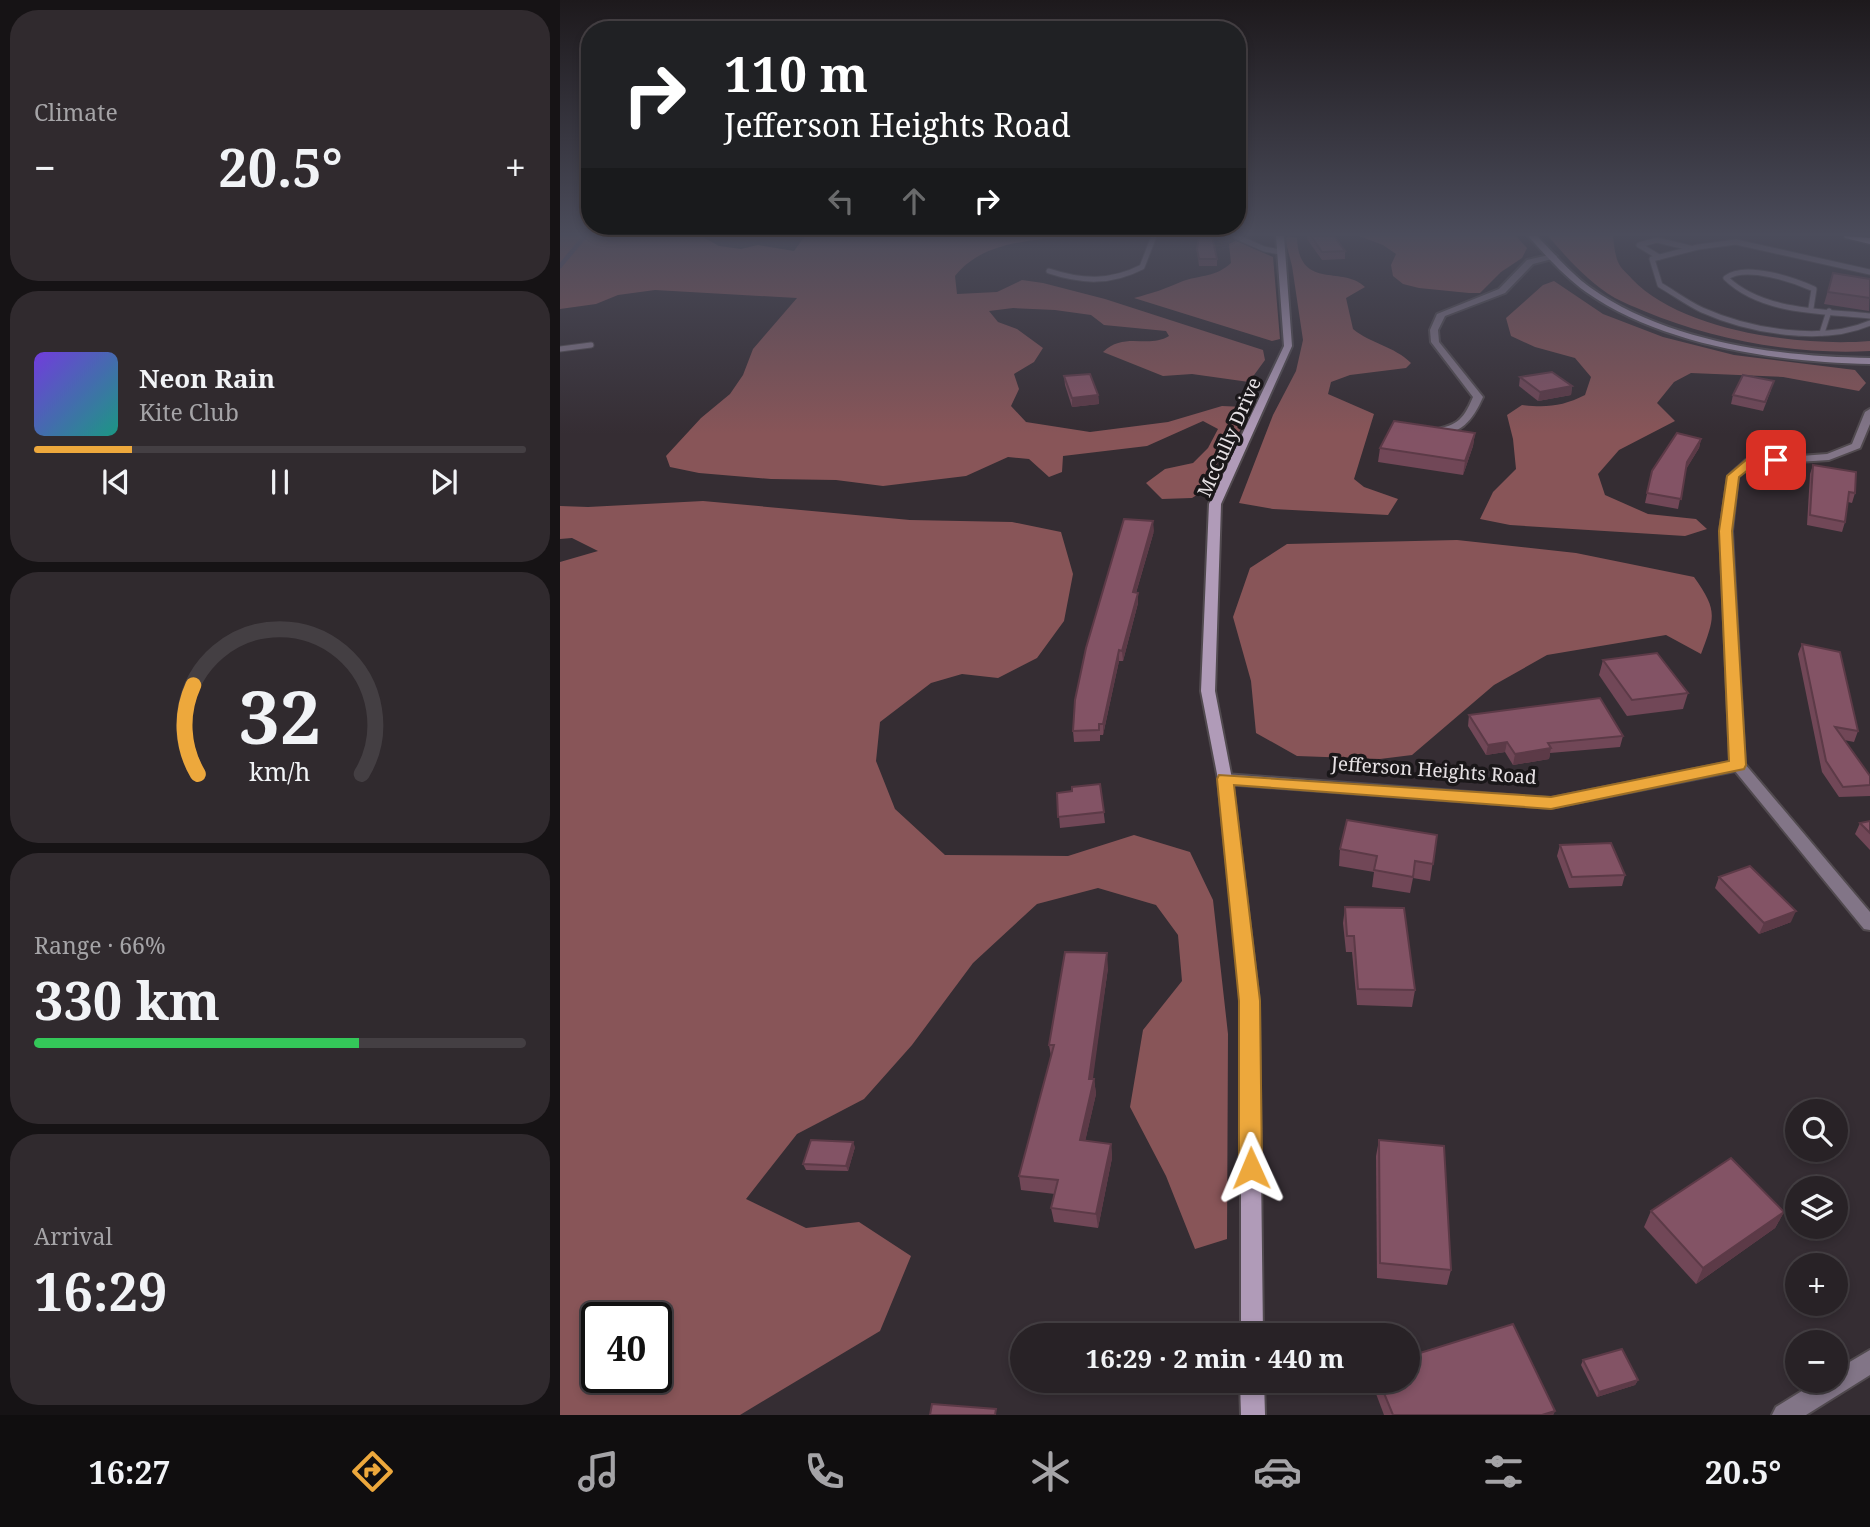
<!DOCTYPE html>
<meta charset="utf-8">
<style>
body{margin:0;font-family:"Noto Serif",serif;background:#302a2e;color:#f1f3f6;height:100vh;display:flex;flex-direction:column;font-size:26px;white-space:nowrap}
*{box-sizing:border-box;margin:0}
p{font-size:23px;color:#a5a4a7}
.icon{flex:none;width:38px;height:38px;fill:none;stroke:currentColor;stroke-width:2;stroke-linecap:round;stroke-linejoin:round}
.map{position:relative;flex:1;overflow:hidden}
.sheet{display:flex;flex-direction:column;gap:10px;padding:10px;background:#161315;width:560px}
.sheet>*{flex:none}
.hud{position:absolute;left:21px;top:21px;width:665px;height:214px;border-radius:28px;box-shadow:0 4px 10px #0003,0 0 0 2px #443f43;background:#202124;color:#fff;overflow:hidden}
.controls{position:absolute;left:1225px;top:1099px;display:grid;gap:14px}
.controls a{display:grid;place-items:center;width:63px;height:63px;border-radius:50%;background:#282226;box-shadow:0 4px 10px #0003,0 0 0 2px #443f43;font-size:35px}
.speed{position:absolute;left:21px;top:1302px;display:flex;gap:14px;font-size:35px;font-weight:700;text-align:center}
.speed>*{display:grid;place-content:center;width:91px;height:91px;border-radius:50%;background:#282226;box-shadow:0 4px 10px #0003,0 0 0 2px #443f43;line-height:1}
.speed .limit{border:4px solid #111;border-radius:10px;background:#fff;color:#111}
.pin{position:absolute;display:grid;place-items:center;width:60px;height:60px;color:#fff;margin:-30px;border-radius:14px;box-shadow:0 4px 10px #0006}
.me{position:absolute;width:77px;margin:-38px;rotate:359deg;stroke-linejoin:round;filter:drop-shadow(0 0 5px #0008)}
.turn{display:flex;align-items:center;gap:24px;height:147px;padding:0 28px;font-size:32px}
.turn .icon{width:91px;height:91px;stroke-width:2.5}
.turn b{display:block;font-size:49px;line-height:60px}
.lanes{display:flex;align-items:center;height:66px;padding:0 28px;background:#0003;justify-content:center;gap:35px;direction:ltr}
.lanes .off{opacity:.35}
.big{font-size:52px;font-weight:700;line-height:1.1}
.sheet .tile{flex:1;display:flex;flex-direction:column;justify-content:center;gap:10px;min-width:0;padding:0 24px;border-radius:28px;background:#302a2e}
.sheet .dial{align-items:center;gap:0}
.dial svg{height:182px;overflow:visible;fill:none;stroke:#443f43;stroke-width:7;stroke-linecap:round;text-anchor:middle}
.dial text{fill:#f1f3f6;stroke:none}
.song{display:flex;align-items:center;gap:21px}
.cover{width:84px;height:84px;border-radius:10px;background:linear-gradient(135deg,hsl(260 70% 55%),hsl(170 70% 35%))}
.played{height:7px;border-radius:4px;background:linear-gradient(90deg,#eda83c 20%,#443f43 20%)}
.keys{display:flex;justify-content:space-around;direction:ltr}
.heat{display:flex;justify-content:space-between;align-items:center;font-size:38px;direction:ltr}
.charge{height:10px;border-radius:5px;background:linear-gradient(90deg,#34c759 66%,#443f43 0)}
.trip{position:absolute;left:450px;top:1323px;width:410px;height:70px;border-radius:35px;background:#282226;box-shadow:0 4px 10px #0003,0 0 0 2px #443f43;font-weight:700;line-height:70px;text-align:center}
.menu{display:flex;height:112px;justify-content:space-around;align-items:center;background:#100e0f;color:#a5a4a7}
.menu .icon{width:49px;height:49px}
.menu .selected{color:#eda83c}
.menu b{font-size:32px;color:#f1f3f6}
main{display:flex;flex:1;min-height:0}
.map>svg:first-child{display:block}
.forest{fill:#885558;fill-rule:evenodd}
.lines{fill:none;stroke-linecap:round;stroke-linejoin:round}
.stream{stroke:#5a4e68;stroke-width:4.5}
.lane-casing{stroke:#514a4f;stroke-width:7}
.street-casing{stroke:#514a4f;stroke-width:4}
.secondary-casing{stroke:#514a4f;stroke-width:4}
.highway-casing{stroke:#514a4f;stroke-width:3}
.lane{stroke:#827587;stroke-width:5}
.street{fill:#827587;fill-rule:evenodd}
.secondary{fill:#b09bb8;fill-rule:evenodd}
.highway{fill:#f0d7fa;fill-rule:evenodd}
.wall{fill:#714757}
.shaded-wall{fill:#5c3a47}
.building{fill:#835365;stroke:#5c3a47;stroke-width:2}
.route{fill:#eda83c;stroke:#9a6d27;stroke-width:2}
.labels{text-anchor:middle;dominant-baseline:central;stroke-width:7;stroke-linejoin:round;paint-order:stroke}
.street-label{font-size:19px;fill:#e7e2e5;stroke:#1a1719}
</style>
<main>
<section class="sheet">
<div class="tile"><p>Climate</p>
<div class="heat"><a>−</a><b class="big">20.5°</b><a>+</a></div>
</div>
<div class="tile">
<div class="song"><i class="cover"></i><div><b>Neon Rain</b><p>Kite Club</p></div></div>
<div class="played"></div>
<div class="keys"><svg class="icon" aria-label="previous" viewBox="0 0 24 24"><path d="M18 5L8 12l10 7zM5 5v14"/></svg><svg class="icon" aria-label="pause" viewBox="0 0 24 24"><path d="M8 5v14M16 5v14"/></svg><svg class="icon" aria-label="next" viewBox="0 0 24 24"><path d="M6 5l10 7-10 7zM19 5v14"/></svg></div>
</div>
<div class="tile dial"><svg viewBox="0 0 100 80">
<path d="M14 69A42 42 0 1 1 86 69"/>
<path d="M14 69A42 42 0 0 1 12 30" stroke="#eda83c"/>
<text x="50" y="56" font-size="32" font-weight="700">32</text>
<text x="50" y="72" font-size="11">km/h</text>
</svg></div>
<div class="tile"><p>Range · 66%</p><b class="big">330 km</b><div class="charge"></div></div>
<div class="tile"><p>Arrival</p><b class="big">16:29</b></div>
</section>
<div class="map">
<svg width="1310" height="1415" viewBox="0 0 1310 1415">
<rect width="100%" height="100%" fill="#352d33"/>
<g class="forest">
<path d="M0 236H141L159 246 181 249 198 245 234 251 245 236H508C468 241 422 242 395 276L397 294 437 292 462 280 483 283 545 299 703 350 705 360 689 382 632 374 603 376 543 352C565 331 588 349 609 336L606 331 544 325 531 315 495 310 453 308 429 311 438 322 457 329 483 348 474 362 454 374 459 389 451 406 466 422 530 432 608 422 662 406 685 407 692 413 657 464 648 488 632 498 602 499 586 483 605 469 633 463 648 448 658 429 643 421 587 446 503 456 502 472 489 477 469 459 448 457 406 476 323 486 276 480 211 479 139 473 110 467 106 456 141 418 170 394 183 375 193 349 237 298 95 290 58 295 36 304 0 309Z"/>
<path d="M728 236 737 238C739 291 783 265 805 287L786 298 793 329C811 344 834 346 851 363L846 368 790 375 771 382 768 394 814 414 794 479 804 487 838 499 828 515 713 509 679 503 713 415 736 371 743 340 732 266 725 239Z"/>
<path d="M799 236H956L967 248 962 258 941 272 920 293H909L859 288 843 284 833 276 831 265 836 254 823 245Z"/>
<path d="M988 236H1053C1054 245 1055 255 1058 262 1061 269 1068 274 1072 279 1121 331 1241 347 1310 341V351C1234 355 1154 340 1084 311 1075 307 1064 303 1055 298 1028 282 1008 259 988 236Z"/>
<path d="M676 241 713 257 720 339 712 341 574 298C593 293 605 289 623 281 641 275 656 277 671 263L669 244Z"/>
<path d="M994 281 1043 314 1103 337 1174 355 1295 370 1306 383 1299 391 1223 377 1131 373 1114 382 1097 403 1115 421 1059 450 1038 474 1045 495 1088 514 1136 519 1147 529 1125 536 950 525 920 519 933 492 956 469 953 439 947 415 962 405C987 408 1003 406 1025 395L1031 377 1015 358 975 347 951 336 946 318 983 285Z"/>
<path d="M143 501 350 520 452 522 501 532 513 574 504 621 477 658 438 678 402 674 371 683 320 722 316 761 335 809 385 855 508 856 574 835 630 852 653 900 668 1034 667 1239 635 1249 606 1176 570 1107 583 1030 622 981 618 935 596 905 538 888 477 904 413 963 352 1045 304 1099 237 1134 186 1199 246 1228 299 1222 351 1256 320 1331 180 1415H0V562L38 551 12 538 0 539V506L28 507ZM37 1318H96V1377H37Z"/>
<path d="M897 540 1016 553 1134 577C1158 611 1155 616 1141 654L1106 635 987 655 934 685 852 755 820 759 737 756 696 733 691 681 673 617 690 568 727 544Z"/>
</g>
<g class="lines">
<path class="stream" d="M0 266 25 236"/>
<g class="lane-casing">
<g id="lane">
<path d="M675 236 704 249 720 252"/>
<path d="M1099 257 1079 245 1097 240 1130 248"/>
<path d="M489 271C522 282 551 283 582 267L594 236"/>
<path d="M1310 272 1176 242 1138 247 1092 259 1100 285C1114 293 1127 303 1142 310 1189 331 1262 344 1310 323"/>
<path d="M1251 308 1254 289C1234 280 1185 263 1166 278 1202 313 1263 311 1310 316"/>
<path d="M1262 333 1269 311"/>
<path d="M0 349 31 345"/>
</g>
</g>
<g class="street-casing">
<g id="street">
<path d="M993 254 997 256 996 258 973 264 945 293 885 316 878 330 879 342 923 397C912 422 899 437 869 435V431C896 425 902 423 913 397L871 342 870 330 877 314 939 289 967 260Z"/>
<path d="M1310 409V424L1300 448 1269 460 1193 465 1178 477 1172 531 1185 764 1310 912V930L1304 929 1175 771 991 808 665 784 658 779 665 774 991 798 1170 762 1160 531 1168 476 1186 460 1267 454 1292 444 1305 412Z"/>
<path d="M1310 1350V1375L1246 1415H1212L1216 1407 1258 1381H1276V1370Z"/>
</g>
</g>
<g class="secondary-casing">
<g id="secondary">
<path d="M716 236H724L732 346 661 504 655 691 672 779 699 1001 703 1335H681V1001L658 779 641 691 649 504 724 346Z"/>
<path d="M968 236H977C995 254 1011 274 1031 288 1107 342 1220 357 1310 358V364C1218 362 1103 346 1026 292 1005 277 986 256 968 236Z"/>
<path d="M680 1381H704L705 1415H681Z"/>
</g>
</g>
<g class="highway-casing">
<path id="highway" d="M1284 236 1310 238V244L1285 238Z"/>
</g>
<use href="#lane" class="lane"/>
<use href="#street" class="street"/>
<use href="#secondary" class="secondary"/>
<use href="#highway" class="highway"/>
</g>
<g class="wall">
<path d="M747 236H774L785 251V259L762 260 747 239Z"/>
<path d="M637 249 657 259V266H639Z"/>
<path d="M1273 273 1310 279 1309 311 1264 304Z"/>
<path d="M504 376 538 395 539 404 512 407 505 385Z"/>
<path d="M960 377 1012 386 1011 395 978 401 959 386Z"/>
<path d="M1211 390 1203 411 1171 404 1173 395Z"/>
<path d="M915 433 913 446 903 475 818 462 820 448Z"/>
<path d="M1141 439 1139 448 1126 469 1118 509 1085 503 1092 471Z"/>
<path d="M1253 465 1295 493 1292 503 1288 502 1285 522 1282 532 1247 525 1250 474Z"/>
<path d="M594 531 576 593H578V603L563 661H559L543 735H540V741L514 742 513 731Z"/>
<path d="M1242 644 1298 731 1294 742 1284 740 1310 776V796L1279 797 1262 772 1238 654Z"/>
<path d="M1043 660 1128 693 1123 709 1067 716 1039 675Z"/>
<path d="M909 715 1063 736 1060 747 990 753 989 759 953 765 945 752 926 755 908 726Z"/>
<path d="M540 784 545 823 500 828 497 793 512 791Z"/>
<path d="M1310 821V850L1295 834 1300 823Z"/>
<path d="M877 835 870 881 853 878 850 893 812 887 814 872 779 866 780 849Z"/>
<path d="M1000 845 1065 875 1062 886 1009 888 997 856Z"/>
<path d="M1159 877 1231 922 1199 934 1155 888Z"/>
<path d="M785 907 855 990 852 1007 797 1005 792 952H786L783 923Z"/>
<path d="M548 968 532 1079H534L536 1094 525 1141 551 1144 552 1158 538 1228 494 1222 491 1208 495 1194 461 1190 459 1176 491 1056 489 1045Z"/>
<path d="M819 1140 891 1270 887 1285 817 1278 816 1156Z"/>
<path d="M295 1147 288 1171 246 1170 243 1164Z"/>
<path d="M1091 1211 1224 1212 1215 1228 1136 1284 1084 1227Z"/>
<path d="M1023 1360 1078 1380 1075 1385 1037 1397 1021 1365Z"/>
<path d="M812 1381H847L995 1411 993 1415H824L812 1383Z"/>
</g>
<g class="shaded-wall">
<path d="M1012 386 1011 395 978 401 980 392Z"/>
<path d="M538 395 539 404 512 407V398Z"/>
<path d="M915 433 913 446 903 475 905 461Z"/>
<path d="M1141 439 1139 448 1125 471 1127 462Z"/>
<path d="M593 521 594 531 573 603V592Z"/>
<path d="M578 593V603L563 661 562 651Z"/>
<path d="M559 650V661L543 735V724Z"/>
<path d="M947 742 945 752 926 755 928 745Z"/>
<path d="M991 748 989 759 953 765 955 754Z"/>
<path d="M1236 911 1231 922 1199 934 1204 923Z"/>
<path d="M547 953 548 968 531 1093 529 1079Z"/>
<path d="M534 1079 536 1094 522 1155 520 1140Z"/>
<path d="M293 1142 295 1147 288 1171 286 1166Z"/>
<path d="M551 1144 552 1158 538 1228 536 1214Z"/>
<path d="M1224 1212 1215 1228 1136 1284 1143 1268Z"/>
<path d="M1078 1380 1075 1385 1037 1397 1039 1392Z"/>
<path d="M995 1411 993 1415H982Z"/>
</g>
<g class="building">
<path d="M639 236H652L657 259H639L637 249Z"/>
<path d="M751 236H774L785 251 762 252Z"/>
<path d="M1273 273 1310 279V298L1268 292Z"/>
<path d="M992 372 1012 386 980 392 960 377Z"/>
<path d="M530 374 538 395 512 398 504 376Z"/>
<path d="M1183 375 1214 381 1205 402 1173 395Z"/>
<path d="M834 421 915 433 905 461 820 448Z"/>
<path d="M1117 433 1141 439 1127 462 1121 499 1087 493 1092 471Z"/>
<path d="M1253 465 1296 472 1295 493 1289 492 1285 522 1250 515Z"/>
<path d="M564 519 593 521 573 592 578 593 562 651 559 650 543 724H539V730L513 731 515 700 526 648Z"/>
<path d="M1242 644 1280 652 1298 731 1275 727 1310 776V785L1283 787 1266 761Z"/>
<path d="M1097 653 1128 693 1072 700 1043 660Z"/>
<path d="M1040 698 1063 736 988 743 991 748 955 754 947 742 928 745 909 715Z"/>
<path d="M540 784 544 812 498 817 497 793 512 791V787Z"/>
<path d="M787 820 877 835 873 864 855 861 853 877 814 870 817 856 780 849Z"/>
<path d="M1310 821V833L1300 823Z"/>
<path d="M1051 843 1065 875 1012 877 1000 845Z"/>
<path d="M1190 866 1236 911 1204 923 1159 877Z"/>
<path d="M785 907 844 908 855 990 798 989 794 936H787Z"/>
<path d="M505 952 547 953 529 1079H534L520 1140 551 1144 536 1214 491 1208 498 1180 459 1176 494 1045H489Z"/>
<path d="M251 1140 293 1142 286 1166 243 1164Z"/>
<path d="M819 1140 884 1146 891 1270 820 1263Z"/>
<path d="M1171 1158 1224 1212 1143 1268 1091 1211Z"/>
<path d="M953 1324 995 1411 982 1415H833L819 1381H847V1357Z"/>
<path d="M1062 1349 1078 1380 1039 1392 1023 1360Z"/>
<path d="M372 1404 436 1409 435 1415H370Z"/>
</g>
<linearGradient id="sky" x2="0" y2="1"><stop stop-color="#1d191c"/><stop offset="0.54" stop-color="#4b4c5b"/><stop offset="1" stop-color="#4b4c5b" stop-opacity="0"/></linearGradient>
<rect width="1310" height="434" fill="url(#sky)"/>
<path class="route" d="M1216 457 1221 458V463L1193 466 1179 477 1172 531 1186 765 1184 769 991 809 674 785 700 1001 702 1168 699 1175 691 1179 683 1175 679 1168V1001L657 779 659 775 991 797 1169 761 1159 531 1167 476 1186 460Z"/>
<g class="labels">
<g class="street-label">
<text transform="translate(669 437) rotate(-66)">McCully Drive</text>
<text transform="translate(874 770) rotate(4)">Jefferson Heights Road</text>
</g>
</g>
</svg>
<div class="controls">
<a><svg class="icon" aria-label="search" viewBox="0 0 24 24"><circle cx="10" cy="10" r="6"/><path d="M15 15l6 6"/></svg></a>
<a><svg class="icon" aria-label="layers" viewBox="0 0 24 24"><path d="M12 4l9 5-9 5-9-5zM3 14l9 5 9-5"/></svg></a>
<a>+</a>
<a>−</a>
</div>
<div class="speed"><div class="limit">40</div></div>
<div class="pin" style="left:1216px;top:460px;background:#d93025"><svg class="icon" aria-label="arrive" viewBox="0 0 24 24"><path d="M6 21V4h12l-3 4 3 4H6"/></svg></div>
<svg class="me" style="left:691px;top:1168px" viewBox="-20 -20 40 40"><path d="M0-17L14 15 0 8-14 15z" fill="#eda83c" stroke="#fff" stroke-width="4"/></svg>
<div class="trip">16:29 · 2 min · 440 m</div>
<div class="hud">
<div class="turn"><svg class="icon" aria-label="right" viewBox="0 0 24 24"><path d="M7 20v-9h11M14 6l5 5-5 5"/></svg><div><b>110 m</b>Jefferson Heights Road</div></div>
<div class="lanes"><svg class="icon off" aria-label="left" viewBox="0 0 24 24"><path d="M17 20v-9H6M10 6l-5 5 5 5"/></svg><svg class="icon off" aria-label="ahead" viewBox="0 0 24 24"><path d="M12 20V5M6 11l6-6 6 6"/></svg><svg class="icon" aria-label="right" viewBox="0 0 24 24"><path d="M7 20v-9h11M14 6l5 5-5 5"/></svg></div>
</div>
</div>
</main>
<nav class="menu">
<b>16:27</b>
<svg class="icon selected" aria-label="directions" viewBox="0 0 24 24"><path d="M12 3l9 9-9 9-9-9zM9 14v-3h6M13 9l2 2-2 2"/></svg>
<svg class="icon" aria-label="music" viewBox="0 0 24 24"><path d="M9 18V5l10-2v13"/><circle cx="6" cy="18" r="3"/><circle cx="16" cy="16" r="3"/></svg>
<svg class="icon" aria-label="phone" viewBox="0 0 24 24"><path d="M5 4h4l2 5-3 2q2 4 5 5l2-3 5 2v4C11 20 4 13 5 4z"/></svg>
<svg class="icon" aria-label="climate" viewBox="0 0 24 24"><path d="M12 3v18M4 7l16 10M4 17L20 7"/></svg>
<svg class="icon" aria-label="car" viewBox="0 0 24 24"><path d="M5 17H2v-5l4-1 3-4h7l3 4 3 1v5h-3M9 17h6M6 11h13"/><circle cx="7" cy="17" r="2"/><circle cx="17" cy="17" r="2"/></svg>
<svg class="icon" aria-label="filters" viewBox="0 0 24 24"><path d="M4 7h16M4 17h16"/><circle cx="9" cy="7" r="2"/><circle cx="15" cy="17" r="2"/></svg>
<b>20.5°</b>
</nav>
